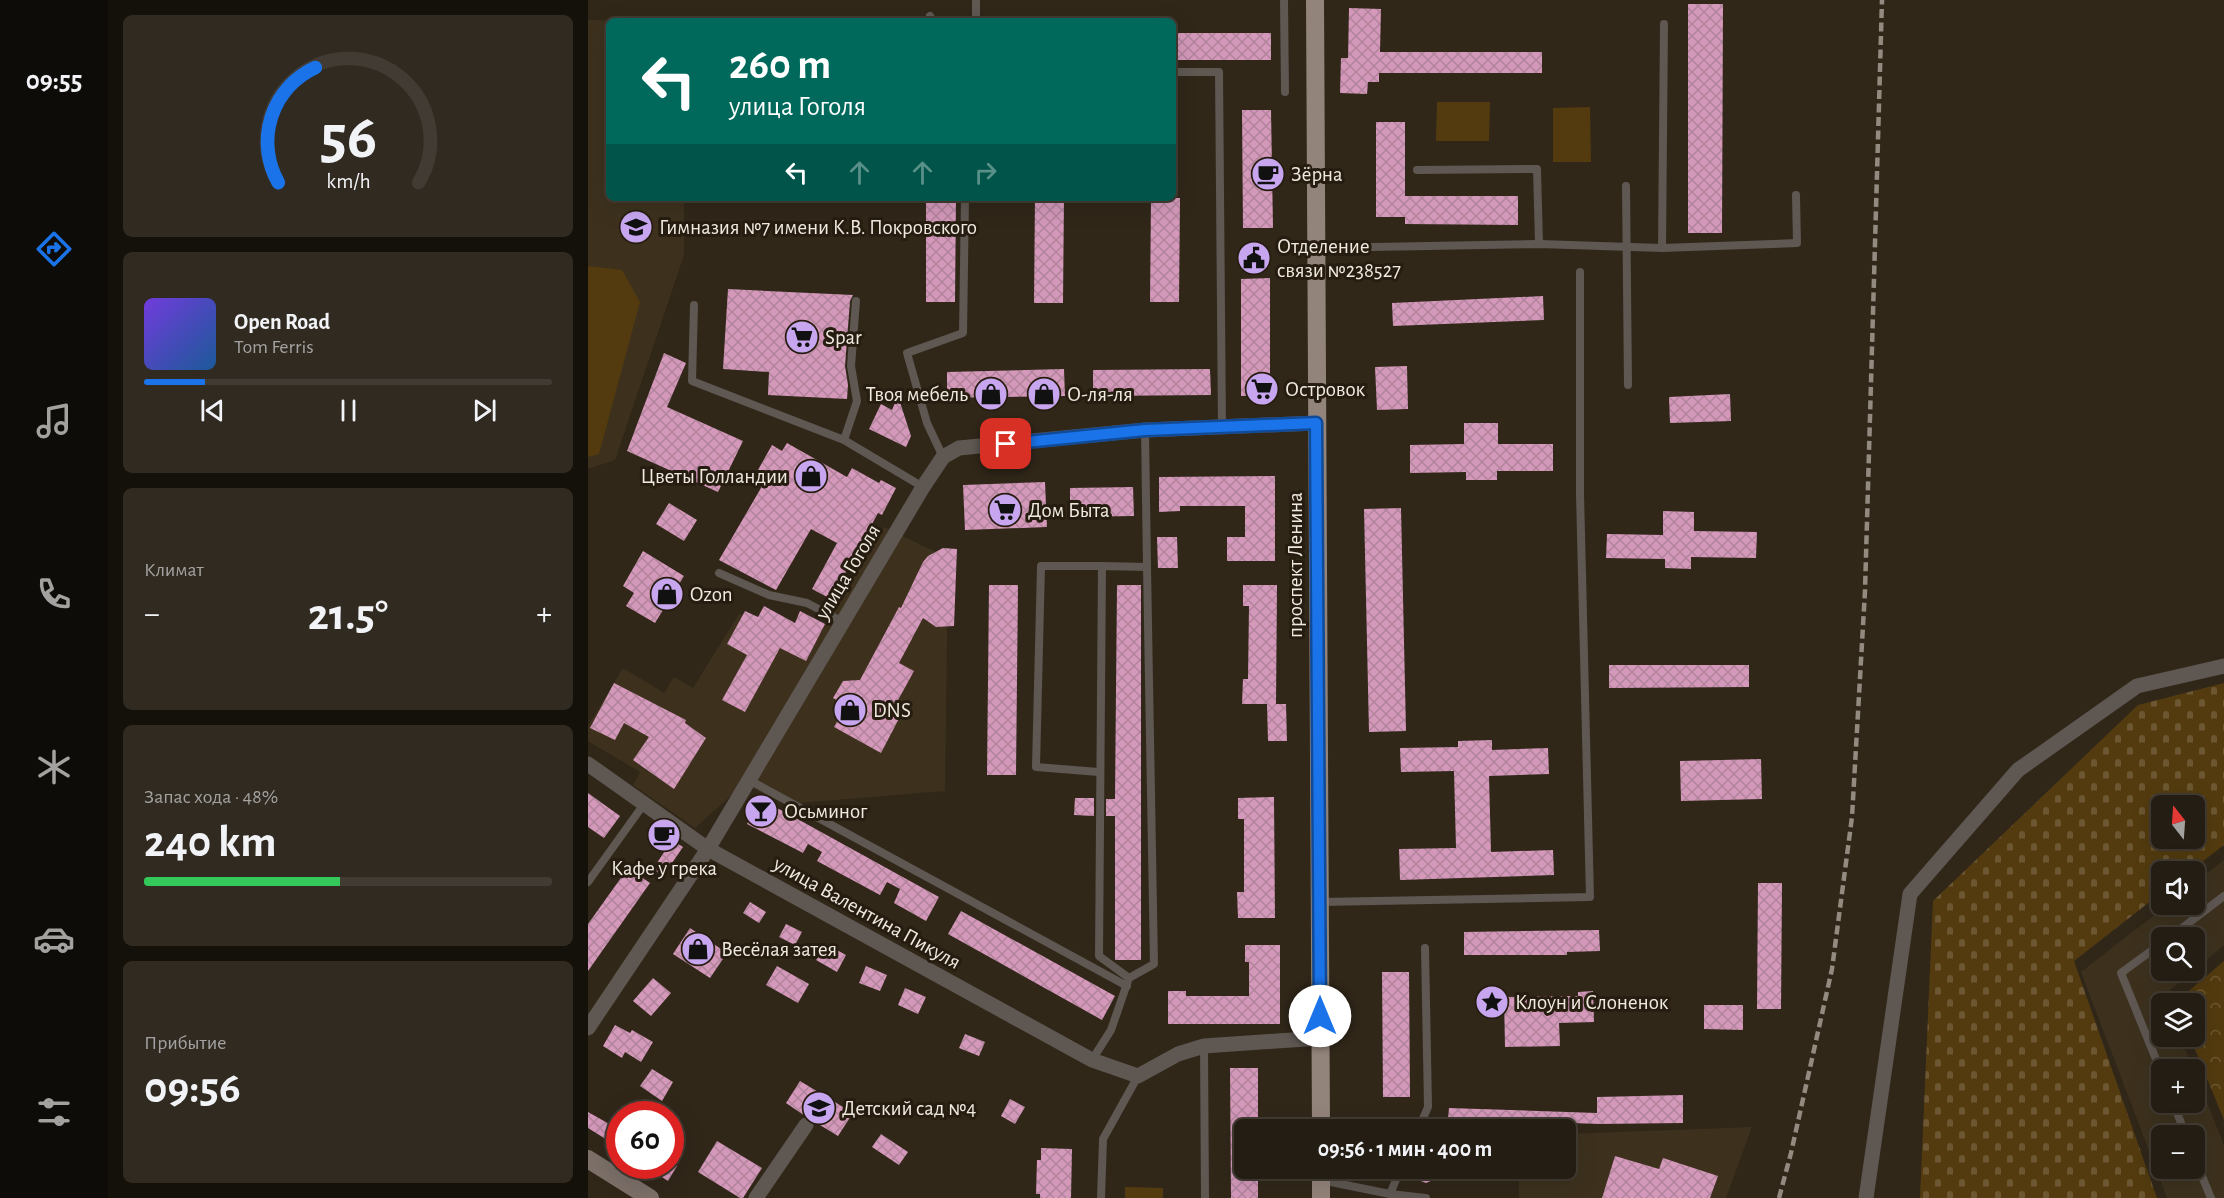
<!DOCTYPE html>
<html lang="ru">
<meta charset="utf-8">
<style>
body{margin:0;font-family:"Alegreya Sans",sans-serif;background:#302a21;color:#f1f3f6;height:100vh;display:flex;flex-direction:column;font-size:22px;white-space:nowrap}
*{box-sizing:border-box;margin:0}
p{font-size:20px;color:#a3a2a0}
.icon{flex:none;width:33px;height:33px;fill:none;stroke:currentColor;stroke-width:2;stroke-linecap:round;stroke-linejoin:round}
.map{position:relative;flex:1;overflow:hidden}
.panel{display:flex;flex-direction:column;gap:15px;padding:15px;background:#14100a;width:480px}
.panel>*{flex:none}
.banner{position:absolute;left:18px;top:18px;width:570px;height:183px;border-radius:9px;box-shadow:0 6px 24px #0002,0 0 0 2px #413b33;background:#00695c;color:#fff;overflow:hidden}
.needle{width:39px;rotate:343deg}
.tools{position:absolute;left:1563px;top:795px;display:grid;gap:12px}
.tools a{display:grid;place-items:center;width:54px;height:54px;border-radius:9px;background:#241d13;box-shadow:0 6px 24px #0002,0 0 0 2px #413b33;font-size:30px}
.speed{position:absolute;left:18px;top:1101px;display:flex;gap:12px;font-size:30px;font-weight:700;text-align:center}
.speed>*{display:grid;place-content:center;width:78px;height:78px;border-radius:50%;background:#241d13;box-shadow:0 6px 24px #0002,0 0 0 2px #413b33;line-height:1}
.speed .limit{border:9px solid #d22;background:#fff;color:#111}
.pin{position:absolute;display:grid;place-items:center;width:51px;height:51px;color:#fff;margin:-26px;border-radius:12px;box-shadow:0 3px 9px #0006}
.me{position:absolute;width:66px;margin:-33px;rotate:0deg;stroke-linejoin:round;filter:drop-shadow(0 0 4px #0008)}
.turn{display:flex;align-items:center;gap:21px;height:126px;padding:0 24px;font-size:27px}
.turn .icon{width:78px;height:78px;stroke-width:2.5}
.turn b{display:block;font-size:42px;line-height:51px}
.lanes{display:flex;align-items:center;height:57px;padding:0 24px;background:#0003;justify-content:center;gap:30px;direction:ltr}
.lanes .off{opacity:.35}
.big{font-size:45px;font-weight:700;line-height:1.1}
.panel .tile{flex:1;display:flex;flex-direction:column;justify-content:center;gap:9px;min-width:0;padding:0 21px;border-radius:9px;background:#302a21}
.panel .dial{align-items:center;gap:0}
.dial svg{height:156px;overflow:visible;fill:none;stroke:#413b33;stroke-width:7;stroke-linecap:round;text-anchor:middle}
.dial text{fill:#f1f3f6;stroke:none}
.song{display:flex;align-items:center;gap:18px}
.cover{width:72px;height:72px;border-radius:9px;background:linear-gradient(135deg,hsl(260 70% 55%),hsl(210 70% 35%))}
.played{height:6px;border-radius:3px;background:linear-gradient(90deg,#1a73e8 15%,#413b33 15%)}
.keys{display:flex;justify-content:space-around;direction:ltr}
.heat{display:flex;justify-content:space-between;align-items:center;font-size:33px;direction:ltr}
.charge{height:9px;border-radius:4px;background:linear-gradient(90deg,#34c759 48%,#413b33 0)}
.trip{position:absolute;left:646px;top:1119px;width:342px;height:60px;border-radius:9px;background:#241d13;box-shadow:0 6px 24px #0002,0 0 0 2px #413b33;font-weight:700;line-height:60px;text-align:center}
main{display:flex;flex:1;min-height:0}
.tab-bar{display:flex;flex-direction:column;width:108px;justify-content:space-around;align-items:center;background:#0e0c08;color:#a3a2a0}
.tab-bar .icon{width:42px;height:42px}
.tab-bar .current{color:#1a73e8}
.tab-bar b{font-size:27px;color:#f1f3f6}
.map>svg:first-child{display:block}
.built{fill:#3d311e;fill-rule:evenodd}
.forest{fill:url(#forest-crowns)}
.cemetery{fill:url(#cemetery-stones);fill-rule:evenodd}
.green{fill:#533b0f}
.building{fill:url(#building-cross-hatch)}
.lines{fill:none;stroke-linecap:round;stroke-linejoin:round}
.lane{stroke:#5e5752;stroke-width:8}
.street{stroke:#5e5752;stroke-width:15}
.secondary{stroke:#7c7069;stroke-width:18}
.primary{stroke:#93847b;stroke-width:18}
.rail{stroke:#938b80;stroke-width:4.5;stroke-dasharray:9 4.5;stroke-linecap:butt}
.route-casing{stroke:#114b97;stroke-width:15}
.route{stroke:#1a73e8;stroke-width:10}
.labels{text-anchor:middle;dominant-baseline:central;stroke-width:6;stroke-linejoin:round;paint-order:stroke}
.poi-label{font-size:21px;fill:#efe9e0;stroke:#261d10;text-anchor:start}
.street-label{font-size:21px;fill:#efe9e0;stroke:#261d10}
</style>
<main>
<nav class="tab-bar">
<b>09:55</b>
<svg class="icon current" aria-label="directions" viewBox="0 0 24 24"><path d="M12 3l9 9-9 9-9-9zM9 14v-3h6M13 9l2 2-2 2"/></svg>
<svg class="icon" aria-label="music" viewBox="0 0 24 24"><path d="M9 18V5l10-2v13"/><circle cx="6" cy="18" r="3"/><circle cx="16" cy="16" r="3"/></svg>
<svg class="icon" aria-label="phone" viewBox="0 0 24 24"><path d="M5 4h4l2 5-3 2q2 4 5 5l2-3 5 2v4C11 20 4 13 5 4z"/></svg>
<svg class="icon" aria-label="climate" viewBox="0 0 24 24"><path d="M12 3v18M4 7l16 10M4 17L20 7"/></svg>
<svg class="icon" aria-label="car" viewBox="0 0 24 24"><path d="M5 17H2v-5l4-1 3-4h7l3 4 3 1v5h-3M9 17h6M6 11h13"/><circle cx="7" cy="17" r="2"/><circle cx="17" cy="17" r="2"/></svg>
<svg class="icon" aria-label="filters" viewBox="0 0 24 24"><path d="M4 7h16M4 17h16"/><circle cx="9" cy="7" r="2"/><circle cx="15" cy="17" r="2"/></svg>
</nav>
<section class="panel">
<div class="tile dial"><svg viewBox="0 0 100 80">
<path d="M14 69A42 42 0 1 1 86 69"/>
<path d="M14 69A42 42 0 0 1 33 10" stroke="#1a73e8"/>
<text x="50" y="56" font-size="32" font-weight="700">56</text>
<text x="50" y="72" font-size="11">km/h</text>
</svg></div>
<div class="tile">
<div class="song"><i class="cover"></i><div><b>Open Road</b><p>Tom Ferris</p></div></div>
<div class="played"></div>
<div class="keys"><svg class="icon" aria-label="previous" viewBox="0 0 24 24"><path d="M18 5L8 12l10 7zM5 5v14"/></svg><svg class="icon" aria-label="pause" viewBox="0 0 24 24"><path d="M8 5v14M16 5v14"/></svg><svg class="icon" aria-label="next" viewBox="0 0 24 24"><path d="M6 5l10 7-10 7zM19 5v14"/></svg></div>
</div>
<div class="tile"><p>Климат</p>
<div class="heat"><a>−</a><b class="big">21.5°</b><a>+</a></div>
</div>
<div class="tile"><p>Запас хода · 48%</p><b class="big">240 km</b><div class="charge"></div></div>
<div class="tile"><p>Прибытие</p><b class="big">09:56</b></div>
</section>
<div class="map">
<svg width="1636" height="1198" viewBox="0 0 1636 1198">
<defs>
<pattern id="forest-crowns" width="20" height="18" patternUnits="userSpaceOnUse" patternTransform="scale(1.5)"><rect width="20" height="18" fill="#533b0f"/><path d="M2 6a3 3 0 1 1 6 0M12 15a3 3 0 1 1 6 0" fill="none" stroke="#6c5732"/></pattern>
<pattern id="cemetery-stones" width="16" height="16" patternUnits="userSpaceOnUse" patternTransform="scale(1.5)"><rect width="16" height="16" fill="#533b0f"/><path d="M2 7V4a2 2 0 0 1 4 0v3zM10 15v-3a2 2 0 0 1 4 0v3z" fill="#6c5732"/></pattern>
<pattern id="building-cross-hatch" width="8" height="8" patternUnits="userSpaceOnUse" patternTransform="scale(1.5)"><rect width="8" height="8" fill="#d498ba"/><path d="M0 0l8 8M0 8l8-8" fill="none" stroke="#b1849c"/></pattern>
</defs>
<rect width="100%" height="100%" fill="#302719"/>
<g class="built">
<path d="M0 20 64 21H21V198H96V255L27 460 0 469Z"/>
<path d="M296 527 360 558 357 791 197 804 156 784 107 828 45 785 52 772 0 741V726L35 668 76 693 86 677 105 688 151 614 225 643Z"/>
<path d="M1636 860V945L1607 970 1606 938H1574V970L1605 971 1575 996 1579 1003 1574 1004V1036L1592 1037 1605 1069 1574 1070V1102H1606L1607 1072 1636 1145V1198H1579L1493 972 1579 905 1606 904 1607 883ZM1574 1136H1606V1168H1574Z"/>
<path d="M1164 1127 1138 1198H931V1169L978 1168V1134Z"/>
</g>
<path class="forest" d="M1636 961V1120L1602 1037 1606 1036V1004L1588 1002Z"/>
<path class="cemetery" d="M1636 683V845L1602 871 1574 872 1573 893 1486 961 1569 1198H1332L1345 901 1550 705ZM1574 806H1606V838H1574Z"/>
<g class="green">
<path d="M849 102H902L901 141H848Z"/>
<path d="M1002 107 1003 162H965V108Z"/>
<path d="M0 266 34 270 52 302 11 454 0 457Z"/>
<path d="M537 1187 575 1188V1198H537Z"/>
</g>
<g class="building">
<path d="M1100 4H1135L1134 233H1100Z"/>
<path d="M761 8 793 9 792 52H954V73H791V82H780L779 94 752 93 753 58H760Z"/>
<rect x="585" y="33" width="98" height="27"/>
<path d="M654 110H683L685 228H655Z"/>
<path d="M788 122H817V196H930V225L817 224V217H788Z"/>
<path d="M338 198H368L367 302H338Z"/>
<path d="M447 198H476L475 303H446Z"/>
<path d="M563 198H592L591 302H562Z"/>
<path d="M682 278V395L653 396V279Z"/>
<path d="M140 289 265 295 262 301 257 366 260 385 259 399 180 395 181 372 135 369Z"/>
<path d="M955 296 956 320 805 326 804 303Z"/>
<path d="M76 353 98 363 79 407 155 441 130 492 39 451Z"/>
<path d="M819 366 820 409 789 410 787 367Z"/>
<path d="M476 369 477 396 359 398V372Z"/>
<path d="M622 369 623 395 505 396V370Z"/>
<path d="M1142 394 1143 421 1082 423 1081 397Z"/>
<path d="M310 396 323 436 318 447 281 429 293 404 304 410Z"/>
<path d="M876 423H910V444H965V471H909V480H878V472L822 473V445L876 444Z"/>
<path d="M199 443 259 477 264 468 291 483 293 480 308 488 294 515 290 513 243 599 224 589 249 543 223 529 188 590 131 560 180 476 170 470 184 445 194 451Z"/>
<path d="M687 476V561H639V537H657V506H592V511L571 512V477Z"/>
<path d="M457 482 459 527 377 530 375 485Z"/>
<path d="M545 487 546 516 482 517V488Z"/>
<path d="M81 503 109 520 96 541 68 524Z"/>
<path d="M813 508 818 731 781 732 776 509Z"/>
<path d="M1075 511 1106 512V531L1169 532 1168 558 1103 557V569L1077 568V559L1018 558 1019 534 1075 535Z"/>
<path d="M569 537H589L590 568H570Z"/>
<path d="M355 548 369 549 366 626 348 627 335 618 311 663 326 671 309 702 317 707 293 753 246 727 258 705 245 698 255 681 272 680 311 607 313 608 335 562 340 556Z"/>
<path d="M55 551 96 576 67 623 38 606 46 593 35 586Z"/>
<path d="M401 585H430L428 775H399Z"/>
<path d="M529 585H553V960H527V816H518V799H527Z"/>
<path d="M655 585H689L688 704H698L699 741H680L679 704H654L655 679H660L661 606H655Z"/>
<path d="M176 606 207 623 212 611 237 624 218 661 192 648 157 712 134 700 159 655 139 644 157 611 170 617Z"/>
<path d="M1021 665H1161V687L1021 688Z"/>
<path d="M26 683 98 720 97 723 118 738 86 789 45 760 61 737 36 723 27 740 2 728Z"/>
<path d="M904 740V750L960 748 961 774 901 776 903 852 965 850 966 875 812 880 811 849 868 848 866 771 813 772 812 748 870 747V741Z"/>
<path d="M1173 759 1174 799 1093 801 1092 761Z"/>
<path d="M0 793 32 816 16 838 0 827Z"/>
<path d="M686 797 687 918H650L649 892H656V819H650V798Z"/>
<path d="M487 798H506V816L486 815Z"/>
<path d="M171 800 195 811 351 897 338 921 306 903 312 889 299 882 292 895 229 861 234 852 220 844 215 853 159 824Z"/>
<path d="M84 840 95 847 75 876 65 869Z"/>
<path d="M40 868 62 883 0 971V924Z"/>
<path d="M1170 883H1194L1193 1009H1169Z"/>
<path d="M162 902 178 912 171 923 155 913Z"/>
<path d="M373 911 527 996 514 1020 360 934Z"/>
<path d="M198 924 214 932 207 945 191 937Z"/>
<path d="M102 928 139 953 122 978 85 954Z"/>
<path d="M1011 930 1012 951 979 952V955H876V932Z"/>
<path d="M238 944 258 955 249 972 228 960Z"/>
<path d="M657 945H692V1024H580V991H598V996H661V962H657Z"/>
<path d="M189 966 221 984 210 1003 178 985Z"/>
<path d="M278 966 299 975 292 991 271 983Z"/>
<path d="M794 972H821L822 1097H795Z"/>
<path d="M65 978 83 993 63 1016 45 1001Z"/>
<path d="M317 988 338 997 330 1014 310 1005Z"/>
<path d="M1005 991 1006 1022 971 1023 972 1046 917 1047 916 997 990 996V992Z"/>
<path d="M1116 1005H1155V1030L1116 1029Z"/>
<path d="M27 1025 42 1033 44 1030 65 1042 53 1062 37 1052 34 1058 15 1046Z"/>
<path d="M377 1034 397 1042 391 1056 371 1048Z"/>
<path d="M642 1068H670V1130H657V1168H670V1198H643Z"/>
<path d="M64 1069 85 1082 74 1101 52 1086Z"/>
<path d="M212 1081 265 1113 250 1136 227 1122 223 1117 217 1116 198 1103Z"/>
<path d="M1095 1095V1123L1012 1124 860 1119 861 1108 1009 1113V1097Z"/>
<path d="M422 1099 437 1107 427 1124 413 1116Z"/>
<path d="M0 1112 32 1130V1148L0 1128Z"/>
<path d="M293 1134 320 1152 311 1165 284 1147Z"/>
<path d="M129 1141 174 1168 155 1198H152L110 1172Z"/>
<path d="M453 1148 484 1149 483 1198H452V1194H448L449 1160H453Z"/>
<path d="M1027 1156 1071 1169 1075 1158 1130 1176 1122 1198H1014Z"/>
<path d="M57 1166H89L80 1181Z"/>
<path d="M820 1168H855L845 1180 838 1183 830 1180Z"/>
</g>
<g class="lines">
<g class="lane">
<path d="M696 0 697 92"/>
<path d="M342 16 345 21"/>
<path d="M388 21V0"/>
<path d="M585 72H631L634 427"/>
<path d="M829 170 949 169 951 244"/>
<path d="M1038 186 1040 385"/>
<path d="M728 248 951 244 1074 248 1209 243 1208 195"/>
<path d="M1074 248 1076 24"/>
<path d="M268 301 263 366 269 401 256 440 335 487"/>
<path d="M106 305 104 381 256 440"/>
<path d="M355 457 339 423 319 353 375 333 377 198"/>
<path d="M131 573 181 595 219 603 255 622"/>
<path d="M511 772 448 767 453 566H514"/>
<path d="M161 780 539 986"/>
<path d="M0 882 56 804"/>
<path d="M732 902 1002 897 992 494V272"/>
<path d="M1581 938 1636 896"/>
<path d="M1574 943 1533 973 1574 1074"/>
<path d="M541 978 511 956 514 566 559 567 557 430"/>
<path d="M616 1046 617 1198"/>
<path d="M504 1060 523 1030 541 978 566 964 559 567"/>
<path d="M1585 1102 1598 1136"/>
<path d="M830 1130 840 1107 837 948"/>
<path d="M1606 1157 1623 1198"/>
<path d="M733 1180 802 1194 838 1198"/>
<path d="M802 1194 813 1168"/>
<path d="M513 1198 515 1139 550 1076"/>
</g>
<g class="street">
<path d="M0 764 120 849 504 1060 550 1076 590 1054 616 1046 732 1038"/>
<path d="M0 1028 120 849 335 487 355 457 371 448 557 430 728 423"/>
<path d="M168 1198 218 1125"/>
<path d="M1278 1198 1322 894 1430 770 1549 686 1636 666"/>
</g>
<path class="secondary" d="M0 1159 62 1198"/>
<g class="primary">
<path d="M727 0 733 1130"/>
<path d="M733 1168V1198"/>
</g>
<path class="rail" d="M1191 1198 1203 1153 1244 969 1264 817 1277 591 1294 0"/>
</g>
<g class="lines">
<g class="route-casing">
<path id="route" d="M418 444 557 430 728 423 732 1016"/>
</g>
<use href="#route" class="route"/>
</g>
<defs>
<g id="cafe-disc" transform="scale(1.725)"><circle r="9.5" fill="#c7a6ef" stroke="#261d10"/><path d="M-5.5-4.5H6V0H3Q3 3.5 0 3.5H-2.5Q-5.5 3.5-5.5 0ZM3-3.2v2h1.7v-2ZM-6 4.5H4V6H-6Z" fill="#111"/></g>
<g id="school-disc" transform="scale(1.725)"><circle r="9.5" fill="#c7a6ef" stroke="#261d10"/><path d="M0-5L7-2L0 1L-7-2ZM-4 1L0 2.5L4 1V4Q0 6-4 4Z" fill="#111"/></g>
<g id="civic-disc" transform="scale(1.725)"><circle r="9.5" fill="#c7a6ef" stroke="#261d10"/><path d="M-.6-6.5H3V-4.5H.6V-3L4-1V1h2V6H-6V1h2V-1L-.6-3ZM-1.2 2.5V6h2.4V2.5Z" fill="#111"/></g>
<g id="supermarket-disc" transform="scale(1.725)"><circle r="9.5" fill="#c7a6ef" stroke="#261d10"/><path d="M-6-5.5h2.5l.6 2H6L4.5 2H-2.5L-4.4-4H-6ZM-1.5 3.2a1.3 1.3 0 1 0 .1 0ZM3 3.2a1.3 1.3 0 1 0 .1 0Z" fill="#111"/></g>
<g id="shop-disc" transform="scale(1.725)"><circle r="9.5" fill="#c7a6ef" stroke="#261d10"/><path d="M-5-2.5h2.3a2.7 3.5 0 0 1 5.4 0H5L5.5 6h-11ZM-1.5-2.5h3a1.5 2.3 0 0 0-3 0Z" fill="#111"/></g>
<g id="bar-disc" transform="scale(1.725)"><circle r="9.5" fill="#c7a6ef" stroke="#261d10"/><path d="M-6-5H6L.8 .8V4.5H3.5V6h-7V4.5H-.8V.8Z" fill="#111"/></g>
<g id="sight-disc" transform="scale(1.725)"><circle r="9.5" fill="#c7a6ef" stroke="#261d10"/><path d="M0-6L1.8-2.2L6-1.7L2.9 1.2L3.7 5.4L0 3.3L-3.7 5.4L-2.9 1.2L-6-1.7L-1.8-2.2Z" fill="#111"/></g>
</defs>
<g fill-rule="evenodd">
<use href="#cafe-disc" x="680" y="174"/>
<use href="#school-disc" x="48" y="227"/>
<use href="#civic-disc" x="666" y="258"/>
<use href="#supermarket-disc" x="214" y="337"/>
<use href="#supermarket-disc" x="674" y="389"/>
<use href="#shop-disc" x="403" y="394"/>
<use href="#shop-disc" x="456" y="394"/>
<use href="#shop-disc" x="223" y="476"/>
<use href="#supermarket-disc" x="417" y="510"/>
<use href="#shop-disc" x="79" y="594"/>
<use href="#shop-disc" x="262" y="710"/>
<use href="#bar-disc" x="173" y="811"/>
<use href="#cafe-disc" x="76" y="835"/>
<use href="#shop-disc" x="110" y="949"/>
<use href="#sight-disc" x="904" y="1002"/>
<use href="#school-disc" x="231" y="1108"/>
</g>
<g class="labels">
<g class="poi-label">
<text x="703" y="174">Зёрна</text>
<text x="71" y="227">Гимназия №7 имени К.В. Покровского</text>
<text x="689" y="246">Отделение<tspan x="689" dy="24">связи №238527</tspan></text>
<text x="237" y="337">Spar</text>
<text x="697" y="389">Островок</text>
<text x="380" y="394" text-anchor="end">Твоя мебель</text>
<text x="479" y="394">О-ля-ля</text>
<text x="200" y="476" text-anchor="end">Цветы Голландии</text>
<text x="440" y="510">Дом Быта</text>
<text x="102" y="594">Ozon</text>
<text x="285" y="710">DNS</text>
<text x="196" y="811">Осьминог</text>
<text x="76" y="868" text-anchor="middle">Кафе у грека</text>
<text x="133" y="949">Весёлая затея</text>
<text x="927" y="1002">Клоун и Слоненок</text>
<text x="254" y="1108">Детский сад №4</text>
</g>
<g class="street-label">
<text transform="translate(707 565) rotate(-90)">проспект Ленина</text>
<text transform="translate(260 572) rotate(-59)">улица Гоголя</text>
<text transform="translate(279 913) rotate(29)">улица Валентина Пикуля</text>
</g>
</g>
</svg>
<div class="tools">
<a><svg class="needle" viewBox="-14 -14 28 28"><path d="M0-13l5 13h-10z" fill="#e53935"/><path d="M0 13l5-13h-10z" fill="#a3a2a0"/></svg></a>
<a><svg class="icon" aria-label="sound" viewBox="0 0 24 24"><path d="M4 9h4l5-4v14l-5-4H4zM17 9q2 3 0 6"/></svg></a>
<a><svg class="icon" aria-label="search" viewBox="0 0 24 24"><circle cx="10" cy="10" r="6"/><path d="M15 15l6 6"/></svg></a>
<a><svg class="icon" aria-label="layers" viewBox="0 0 24 24"><path d="M12 4l9 5-9 5-9-5zM3 14l9 5 9-5"/></svg></a>
<a>+</a>
<a>−</a>
</div>
<div class="speed"><div class="limit">60</div></div>
<div class="pin" style="left:418px;top:444px;background:#d93025"><svg class="icon" aria-label="arrive" viewBox="0 0 24 24"><path d="M6 21V4h12l-3 4 3 4H6"/></svg></div>
<svg class="me" style="left:732px;top:1016px" viewBox="-20 -20 40 40"><circle r="19" fill="#fff"/><path d="M0-13L10 11 0 6-10 11z" fill="#1a73e8"/></svg>
<div class="trip">09:56 · 1 мин · 400 m</div>
<div class="banner">
<div class="turn"><svg class="icon" aria-label="left" viewBox="0 0 24 24"><path d="M17 20v-9H6M10 6l-5 5 5 5"/></svg><div><b>260 m</b>улица Гоголя</div></div>
<div class="lanes"><svg class="icon" aria-label="left" viewBox="0 0 24 24"><path d="M17 20v-9H6M10 6l-5 5 5 5"/></svg><svg class="icon off" aria-label="ahead" viewBox="0 0 24 24"><path d="M12 20V5M6 11l6-6 6 6"/></svg><svg class="icon off" aria-label="ahead" viewBox="0 0 24 24"><path d="M12 20V5M6 11l6-6 6 6"/></svg><svg class="icon off" aria-label="right" viewBox="0 0 24 24"><path d="M7 20v-9h11M14 6l5 5-5 5"/></svg></div>
</div>
</div>
</main>
